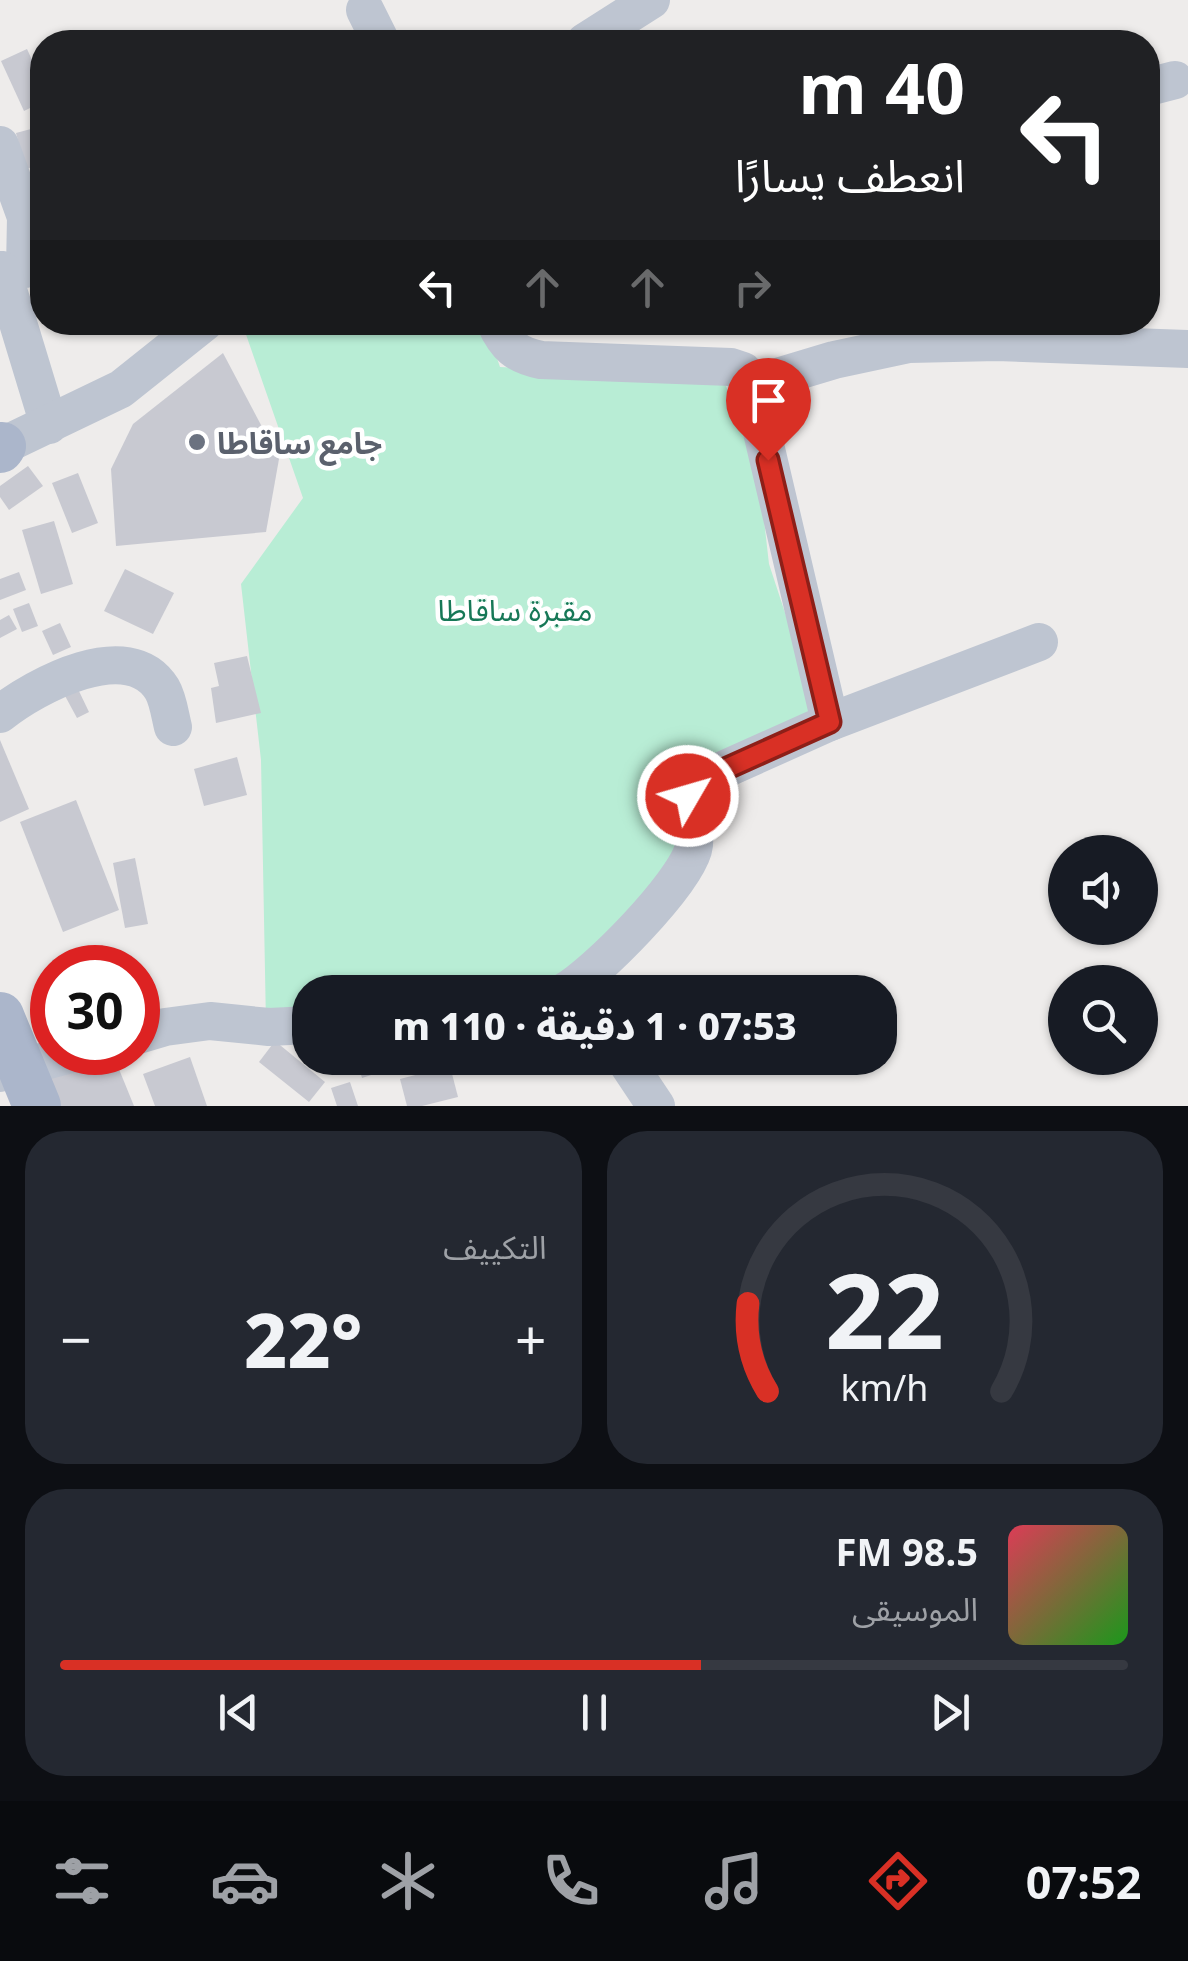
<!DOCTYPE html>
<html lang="ar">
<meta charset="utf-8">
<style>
body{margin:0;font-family:"Noto Sans","Noto Sans Arabic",sans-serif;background:#242831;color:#f1f3f6;direction:rtl;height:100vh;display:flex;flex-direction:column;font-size:38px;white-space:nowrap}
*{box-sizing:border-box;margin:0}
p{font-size:32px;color:#9ea1a6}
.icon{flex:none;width:55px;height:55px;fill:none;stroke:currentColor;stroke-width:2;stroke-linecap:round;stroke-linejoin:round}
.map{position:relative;height:1106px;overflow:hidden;direction:ltr}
.sheet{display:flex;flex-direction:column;gap:25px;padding:25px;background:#0d0f14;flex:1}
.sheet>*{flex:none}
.hud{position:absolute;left:30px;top:30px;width:1130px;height:305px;border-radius:40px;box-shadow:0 2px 8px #0004;direction:rtl;background:#202124;color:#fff;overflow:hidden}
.tools{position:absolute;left:1048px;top:835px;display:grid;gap:20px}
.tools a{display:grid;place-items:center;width:110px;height:110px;border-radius:50%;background:#171b24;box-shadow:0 2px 8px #0004;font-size:50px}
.speed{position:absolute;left:30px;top:945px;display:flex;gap:20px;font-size:50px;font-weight:700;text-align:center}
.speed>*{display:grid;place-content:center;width:130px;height:130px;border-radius:50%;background:#171b24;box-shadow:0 2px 8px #0004;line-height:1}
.speed .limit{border:15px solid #d22;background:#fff;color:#111}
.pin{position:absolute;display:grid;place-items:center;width:85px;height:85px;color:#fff;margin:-102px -42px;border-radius:50% 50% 50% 0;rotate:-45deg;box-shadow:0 0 10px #0007}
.pin .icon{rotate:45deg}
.me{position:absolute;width:110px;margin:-55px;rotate:52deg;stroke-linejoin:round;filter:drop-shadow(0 0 8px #0008)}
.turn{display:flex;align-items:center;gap:35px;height:210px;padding:0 30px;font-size:45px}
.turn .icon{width:130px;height:130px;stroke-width:2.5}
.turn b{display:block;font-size:70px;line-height:85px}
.lanes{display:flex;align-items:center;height:95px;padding:0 30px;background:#0003;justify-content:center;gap:50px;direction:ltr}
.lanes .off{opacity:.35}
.big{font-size:75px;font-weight:800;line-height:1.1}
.sheet .widget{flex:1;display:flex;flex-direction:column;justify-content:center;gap:15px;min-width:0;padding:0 35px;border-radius:40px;background:#242831}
.sheet .dial{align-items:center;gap:0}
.dial svg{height:260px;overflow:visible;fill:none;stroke:#363941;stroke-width:7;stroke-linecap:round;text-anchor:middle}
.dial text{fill:#f1f3f6;stroke:none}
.song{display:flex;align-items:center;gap:30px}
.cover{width:120px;height:120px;border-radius:15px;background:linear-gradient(135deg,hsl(350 70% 55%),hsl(120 70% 35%))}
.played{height:10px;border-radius:5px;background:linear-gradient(90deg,#d93025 60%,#363941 60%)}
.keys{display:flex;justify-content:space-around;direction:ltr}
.heat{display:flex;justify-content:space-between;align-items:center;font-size:55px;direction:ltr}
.sheet .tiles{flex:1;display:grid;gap:25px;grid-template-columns:1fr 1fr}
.widget:last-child{grid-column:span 2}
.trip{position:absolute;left:292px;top:975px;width:605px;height:100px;border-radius:40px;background:#171b24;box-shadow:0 2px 8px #0004;font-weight:800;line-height:100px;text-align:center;direction:rtl}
.tabs{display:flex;height:160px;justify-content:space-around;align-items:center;background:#090b0e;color:#9ea1a6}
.tabs .icon{width:70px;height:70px}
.tabs .active{color:#d93025}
.tabs b{font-size:45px;color:#f1f3f6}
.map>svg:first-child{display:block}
.green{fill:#b8edd5}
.building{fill:#c8c9d1}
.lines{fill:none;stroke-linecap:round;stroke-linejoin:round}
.minor{stroke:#bec5d1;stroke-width:38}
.major{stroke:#abb6cb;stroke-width:48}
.route-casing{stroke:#8d1f18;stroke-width:25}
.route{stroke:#d93025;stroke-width:18}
.worship-dot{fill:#6b7280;stroke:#fff;stroke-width:4}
.labels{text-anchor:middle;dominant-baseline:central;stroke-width:9;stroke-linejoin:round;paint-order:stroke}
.worship-label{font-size:30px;font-weight:bold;fill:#5b616d;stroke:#fff;text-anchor:start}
.park-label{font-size:30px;fill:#177857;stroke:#fff}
</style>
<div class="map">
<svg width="1188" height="1106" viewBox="0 0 1188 1106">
<rect width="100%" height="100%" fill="#eeeceb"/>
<path class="green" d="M242 323H485L500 367 723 378 759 476 769 564 814 701 796 732 673 790 681 861 554 992H310V1019L266 1024 261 760 241 584 303 498Z"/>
<g class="building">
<path d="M27 49 42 82V102L24 111 1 61Z"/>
<path d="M42 126V164L26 169 16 133Z"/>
<path d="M42 176V236L32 179Z"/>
<path d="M223 353 279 459 266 532 116 546 111 469 133 424Z"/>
<path d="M28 466 43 486 9 510 0 497V486Z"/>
<path d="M78 473 98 523 72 533 52 483Z"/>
<path d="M54 521 73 584 41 594 22 530Z"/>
<path d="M125 569 174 593 153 634 104 611Z"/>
<path d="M19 572 26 590 0 600V579Z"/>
<path d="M29 603 38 626 22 632 13 609Z"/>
<path d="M9 615 17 629 0 638V620Z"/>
<path d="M60 623 71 647 53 655 42 631Z"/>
<path d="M247 656 261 713 216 723 211 688 219 686 214 663Z"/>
<path d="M77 687 89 712 77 718 64 694Z"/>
<path d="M0 740 29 809 0 822Z"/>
<path d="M237 757 247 795 204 806 194 769Z"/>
<path d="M76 800 119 910 63 932 20 822Z"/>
<path d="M135 858 148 924 125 928 113 863Z"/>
<path d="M103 945 110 968H55L52 960Z"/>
<path d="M275 1041 325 1082 309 1102 259 1062Z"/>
<path d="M103 1052H112L134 1106H59L47 1076Z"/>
<path d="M190 1057 207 1106H155L143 1074Z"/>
<path d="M356 1058H409L411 1062 362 1078Z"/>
<path d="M450 1066 458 1097 422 1106H407L400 1079Z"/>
<path d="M350 1082 358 1106H337L331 1088Z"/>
</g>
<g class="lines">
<g class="minor">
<path d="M365 10 381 42"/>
<path d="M585 42 651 0"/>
<path d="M1148 87 1175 80"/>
<path d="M0 145 26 217 25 269"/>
<path d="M2 270 49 425"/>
<path d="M495 322C506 346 516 355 541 360L731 367 743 371 751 385 830 722"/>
<path d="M751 385 834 360 909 344 997 342 1188 349"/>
<path d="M0 447 121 389 205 322"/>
<path d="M0 714C35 686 129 635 162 689 168 699 170 715 173 727"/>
<path d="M564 992C597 973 682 886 693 850 698 831 688 808 689 788L694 783 830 722 1039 642"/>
<path d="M138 1035 165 1027 210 1021 269 1027 310 1025"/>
<path d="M624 1058 656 1106"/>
<path d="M0 1073 79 1052"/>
</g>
<g class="major">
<path d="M0 449 2 446"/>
<path d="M0 1016 37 1106"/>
</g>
</g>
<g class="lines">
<g class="route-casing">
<path id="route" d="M688 796V788L694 783 830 722 768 460"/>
</g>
<use href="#route" class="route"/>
</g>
<circle class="worship-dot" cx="197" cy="442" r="10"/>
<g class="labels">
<g class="worship-label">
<text x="217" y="442">جامع ساقاطا</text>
</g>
<g class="park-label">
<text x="515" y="609">مقبرة ساقاطا</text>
</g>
</g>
</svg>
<div class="tools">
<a><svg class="icon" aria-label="sound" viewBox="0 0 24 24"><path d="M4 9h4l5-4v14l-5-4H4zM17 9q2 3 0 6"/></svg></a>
<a><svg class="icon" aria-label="search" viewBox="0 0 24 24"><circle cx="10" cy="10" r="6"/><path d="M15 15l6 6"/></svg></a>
</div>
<div class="speed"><div class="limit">30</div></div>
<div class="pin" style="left:768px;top:460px;background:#d93025"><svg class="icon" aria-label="arrive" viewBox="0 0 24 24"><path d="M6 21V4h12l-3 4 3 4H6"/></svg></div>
<svg class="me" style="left:688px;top:796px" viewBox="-20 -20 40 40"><circle r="17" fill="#d93025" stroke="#fff" stroke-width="3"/><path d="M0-11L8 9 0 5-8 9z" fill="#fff"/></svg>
<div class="trip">07:53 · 1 دقيقة · 110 m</div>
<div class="hud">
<div class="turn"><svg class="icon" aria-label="left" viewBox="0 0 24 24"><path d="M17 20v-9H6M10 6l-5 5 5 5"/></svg><div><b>40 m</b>انعطف يسارًا</div></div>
<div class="lanes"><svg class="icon" aria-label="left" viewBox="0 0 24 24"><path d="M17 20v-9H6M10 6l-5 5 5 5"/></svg><svg class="icon off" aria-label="ahead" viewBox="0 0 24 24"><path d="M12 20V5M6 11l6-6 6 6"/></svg><svg class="icon off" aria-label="ahead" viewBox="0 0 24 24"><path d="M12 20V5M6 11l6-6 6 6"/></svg><svg class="icon off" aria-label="right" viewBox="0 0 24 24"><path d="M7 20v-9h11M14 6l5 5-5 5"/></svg></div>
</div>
</div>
<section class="sheet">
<div class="tiles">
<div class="widget dial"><svg viewBox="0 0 100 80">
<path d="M14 69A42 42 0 1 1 86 69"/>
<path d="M14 69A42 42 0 0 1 8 42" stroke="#d93025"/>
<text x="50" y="56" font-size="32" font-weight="700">22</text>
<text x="50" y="72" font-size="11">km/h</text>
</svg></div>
<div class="widget"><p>التكييف</p>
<div class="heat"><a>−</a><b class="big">22°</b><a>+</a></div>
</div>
<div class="widget">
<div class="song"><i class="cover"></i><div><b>98.5 FM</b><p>الموسيقى</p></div></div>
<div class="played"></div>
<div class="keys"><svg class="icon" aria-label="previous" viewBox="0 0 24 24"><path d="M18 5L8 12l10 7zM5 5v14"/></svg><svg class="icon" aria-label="pause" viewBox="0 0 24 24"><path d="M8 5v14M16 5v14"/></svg><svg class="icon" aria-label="next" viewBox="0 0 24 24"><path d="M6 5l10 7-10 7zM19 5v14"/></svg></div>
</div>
</div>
</section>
<nav class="tabs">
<b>07:52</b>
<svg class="icon active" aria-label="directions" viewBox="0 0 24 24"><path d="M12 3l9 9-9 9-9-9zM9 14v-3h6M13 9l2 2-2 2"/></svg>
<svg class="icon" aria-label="music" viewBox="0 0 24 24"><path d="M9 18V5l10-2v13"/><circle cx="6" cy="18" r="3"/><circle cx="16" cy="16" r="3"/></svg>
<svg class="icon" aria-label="phone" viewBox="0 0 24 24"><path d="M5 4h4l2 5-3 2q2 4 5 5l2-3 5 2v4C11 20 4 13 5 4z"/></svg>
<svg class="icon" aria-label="climate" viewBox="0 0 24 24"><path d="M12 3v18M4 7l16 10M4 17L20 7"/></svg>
<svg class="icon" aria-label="car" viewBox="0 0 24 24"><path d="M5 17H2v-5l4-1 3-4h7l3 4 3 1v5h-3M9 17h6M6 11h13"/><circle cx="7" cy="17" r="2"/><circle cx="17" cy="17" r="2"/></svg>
<svg class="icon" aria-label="filters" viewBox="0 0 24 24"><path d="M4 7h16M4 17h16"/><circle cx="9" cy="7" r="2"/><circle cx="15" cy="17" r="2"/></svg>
</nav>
